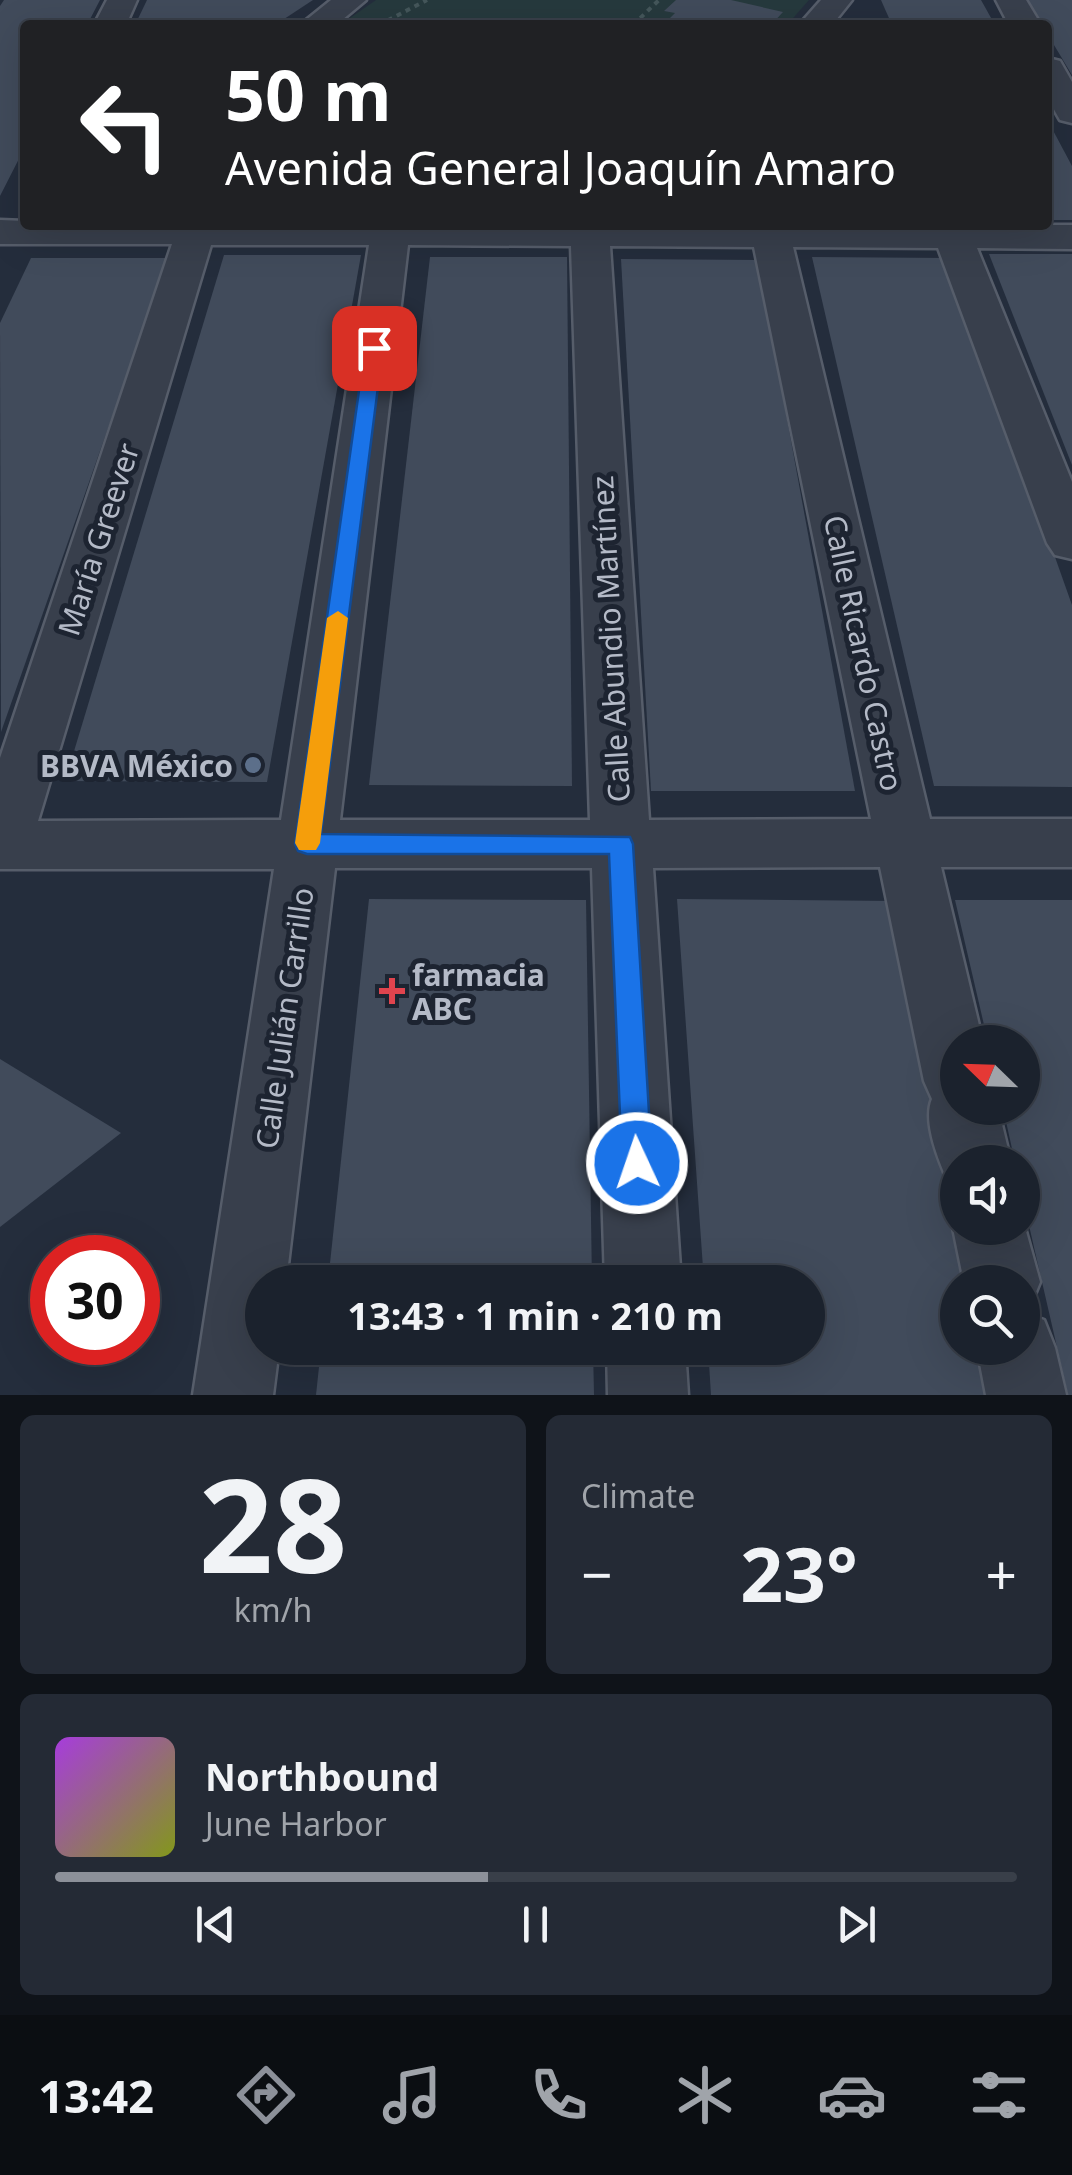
<!DOCTYPE html>
<meta charset="utf-8">
<style>
body{margin:0;font-family:"Noto Sans",sans-serif;background:#242a35;color:#f1f3f6;height:100vh;display:flex;flex-direction:column;font-size:38px;white-space:nowrap}
*{box-sizing:border-box;margin:0}
p{font-size:32px;color:#a0a4aa}
.icon{flex:none;width:55px;height:55px;fill:none;stroke:currentColor;stroke-width:2;stroke-linecap:round;stroke-linejoin:round}
.map{position:relative;height:1395px;overflow:hidden}
.side{display:flex;flex-direction:column;gap:20px;padding:20px;background:#0f1319;flex:1}
.side>*{flex:none}
.banner{position:absolute;left:20px;top:20px;width:1032px;height:210px;border-radius:10px;box-shadow:0 10px 40px #0002,0 0 0 2px #393f49;background:#202124;color:#fff;overflow:hidden}
.needle{width:65px;rotate:293deg}
.buttons{position:absolute;left:940px;top:1025px;display:grid;gap:20px}
.buttons a{display:grid;place-items:center;width:100px;height:100px;border-radius:50%;background:#1b222d;box-shadow:0 10px 40px #0002,0 0 0 2px #393f49;font-size:50px}
.speed{position:absolute;left:30px;top:1235px;display:flex;gap:20px;font-size:50px;font-weight:700;text-align:center}
.speed>*{display:grid;place-content:center;width:130px;height:130px;border-radius:50%;background:#1b222d;box-shadow:0 10px 40px #0002,0 0 0 2px #393f49;line-height:1}
.speed .limit{border:15px solid #d22;background:#fff;color:#111}
.pin{position:absolute;display:grid;place-items:center;width:85px;height:85px;color:#fff;margin:-42px;border-radius:20px;box-shadow:0 5px 15px #0006}
.me{position:absolute;width:110px;margin:-55px;rotate:357deg;stroke-linejoin:round;filter:drop-shadow(0 0 8px #0008)}
.turn{display:flex;align-items:center;gap:35px;height:210px;padding:0 40px;font-size:45px}
.turn .icon{width:130px;height:130px;stroke-width:2.5}
.turn b{display:block;font-size:70px;line-height:85px}
.big{font-size:75px;font-weight:700;line-height:1.1}
.side .tile{flex:1;display:flex;flex-direction:column;justify-content:center;gap:15px;min-width:0;padding:0 35px;border-radius:15px;background:#242a35}
.side .dial{align-items:center;gap:0}
.dial b{font-size:130px;line-height:1}
.song{display:flex;align-items:center;gap:30px}
.cover{width:120px;height:120px;border-radius:15px;background:linear-gradient(135deg,hsl(280 70% 55%),hsl(70 70% 35%))}
.played{height:10px;border-radius:5px;background:linear-gradient(90deg,#8c9099 45%,#393f49 45%)}
.keys{display:flex;justify-content:space-around;direction:ltr}
.heat{display:flex;justify-content:space-between;align-items:center;font-size:55px;direction:ltr}
.side .tiles{flex:1;display:grid;gap:20px;grid-template-columns:1fr 1fr}
.tile:last-child{grid-column:span 2}
.trip{position:absolute;left:245px;top:1265px;width:580px;height:100px;border-radius:50px;background:#1b222d;box-shadow:0 10px 40px #0002,0 0 0 2px #393f49;font-weight:700;line-height:100px;text-align:center}
.menu{display:flex;height:160px;justify-content:space-around;align-items:center;background:#0b0e12;color:#a0a4aa}
.menu .icon{width:70px;height:70px}
.menu .selected{color:#8c9099}
.menu b{font-size:45px;color:#f1f3f6}
.map>svg:first-child{display:block}
.green{fill:#26393d}
.building{fill:#414b5b}
.lines{fill:none;stroke-linecap:round;stroke-linejoin:round}
.minor-casing{stroke:#565d6a;stroke-width:5}
.path{stroke:#44565a;stroke-width:4;stroke-dasharray:5 5;stroke-linecap:butt}
.minor{fill:#383f4c;fill-rule:evenodd}
.route{fill:#1a73e8;stroke:#114b97;stroke-width:2.5}
.slow{fill:#f59e0b}
.service-dot{fill:#5c6f8a;stroke:#1d2431;stroke-width:4}
.health-dot{fill:#e0444e;stroke:#1d2431;stroke-width:4}
.labels{text-anchor:middle;dominant-baseline:central;stroke-width:10;stroke-linejoin:round;paint-order:stroke}
.street-label{font-size:30px;fill:#b4bac7;stroke:#1d2431}
.poi-label{font-size:30px;font-weight:bold;fill:#b4bac7;stroke:#1d2431;text-anchor:end}
</style>
<div class="map">
<svg width="1072" height="1395" viewBox="0 0 1072 1395">
<rect width="100%" height="100%" fill="#242d3c"/>
<path class="green" d="M376 0H809L787 25H340Z"/>
<g class="building">
<path d="M4 0H100L87 25H25V147L0 196V6Z"/>
<path d="M147 0H313L275 25H135Z"/>
<path d="M676 0H731L783 12 771 25H663L675 13 664 11Z"/>
<path d="M881 0H981L995 25H892Z"/>
<path d="M1027 0H1072V75L1048 35V25H1042Z"/>
<path d="M1048 121 1072 166V220H1048Z"/>
<path d="M989 254H1072V465Z"/>
<path d="M224 255H361L267 782 65 781Z"/>
<path d="M430 257H567L572 786 369 785Z"/>
<path d="M812 257 949 258 1072 605V787L934 786Z"/>
<path d="M31 258H168L1 732 0 323Z"/>
<path d="M621 259 758 260 855 791H651Z"/>
<path d="M369 899 586 900 592 1282H328Z"/>
<path d="M677 899 894 901 968 1282H958V1348H980L989 1395H711L708 1348H808V1282H704Z"/>
<path d="M955 900H1072V1395H1068L1022 1195V1162H1015L1003 1108H1022V1042H988Z"/>
<path d="M0 1059 121 1133 0 1227Z"/>
<path d="M321 1348H593L594 1395H316Z"/>
</g>
<g class="lines">
<g class="minor-casing">
<g id="minor">
<path d="M107 0H137L126 25H94Z"/>
<path d="M331 0H366L336 25H300Z"/>
<path d="M821 0H852L832 25H799Z"/>
<path d="M996 0H1026L1041 25H1009Z"/>
<path d="M1048 58 1060 61 1072 82V123L1060 120 1048 99Z"/>
<path d="M0 220 25 221V225H1072V249L977 248 1072 482V559L1055 555 1047 543 938 248 793 247 930 819H1072V867H941L983 1042H958V1108H998L1011 1162H958V1189L950 1186C940 1164 922 1122 932 1099L924 1081 880 867 653 868 681 1282H605L592 868H335L286 1282H262V1348H279L273 1395H193L274 869H0V758L172 244H0ZM211 245H369L281 820 38 821ZM408 245 571 246 590 820H340ZM610 246 754 247 871 819 649 820Z"/>
<path d="M958 1217V1228H1022V1217L1040 1282 1029 1309 1022 1311V1282H964L953 1228Z"/>
<path d="M1022 1312 1044 1320 1055 1348 1066 1395H986L977 1348H1022Z"/>
<path d="M607 1348H685L688 1395H608Z"/>
</g>
</g>
<g class="path">
<path d="M379 25 427 0"/>
<path d="M633 25 659 0"/>
</g>
<use href="#minor" class="minor"/>
</g>
<path class="route" d="M374 343 383 348 321 834 630 837 633 844 652 1163 647 1173 637 1177 626 1173 622 1163 609 854H307L298 851 295 844 365 348Z"/>
<path class="slow" d="M338 611 348 618 320 843 316 850H299L295 843 327 618Z"/>
<circle class="service-dot" cx="253" cy="765" r="10"/>
<path class="health-dot" d="M387 976h10v10h10v10h-10v10h-10v-10h-10v-10h10z"/>
<g class="labels">
<g class="street-label">
<text transform="translate(98 539) rotate(-72)">María Greever</text>
<text transform="translate(610 639) rotate(-93)">Calle Abundio Martínez</text>
<text transform="translate(864 653) rotate(78)">Calle Ricardo Castro</text>
<text transform="translate(284 1018) rotate(-82)">Calle Julián Carrillo</text>
</g>
<g class="poi-label">
<text x="233" y="765">BBVA México</text>
<text x="412" y="974" text-anchor="start">farmacia<tspan x="412" dy="34">ABC</tspan></text>
</g>
</g>
</svg>
<div class="buttons">
<a><svg class="needle" viewBox="-14 -14 28 28"><path d="M0-13l5 13h-10z" fill="#e53935"/><path d="M0 13l5-13h-10z" fill="#a0a4aa"/></svg></a>
<a><svg class="icon" aria-label="sound" viewBox="0 0 24 24"><path d="M4 9h4l5-4v14l-5-4H4zM17 9q2 3 0 6"/></svg></a>
<a><svg class="icon" aria-label="search" viewBox="0 0 24 24"><circle cx="10" cy="10" r="6"/><path d="M15 15l6 6"/></svg></a>
</div>
<div class="speed"><div class="limit">30</div></div>
<div class="pin" style="left:374px;top:348px;background:#d93025"><svg class="icon" aria-label="arrive" viewBox="0 0 24 24"><path d="M6 21V4h12l-3 4 3 4H6"/></svg></div>
<svg class="me" style="left:637px;top:1163px" viewBox="-20 -20 40 40"><circle r="17" fill="#1a73e8" stroke="#fff" stroke-width="3"/><path d="M0-11L8 9 0 5-8 9z" fill="#fff"/></svg>
<div class="trip">13:43 · 1 min · 210 m</div>
<div class="banner">
<div class="turn"><svg class="icon" aria-label="left" viewBox="0 0 24 24"><path d="M17 20v-9H6M10 6l-5 5 5 5"/></svg><div><b>50 m</b>Avenida General Joaquín Amaro</div></div>
</div>
</div>
<section class="side">
<div class="tiles">
<div class="tile dial"><b>28</b><p>km/h</p></div>
<div class="tile"><p>Climate</p>
<div class="heat"><a>−</a><b class="big">23°</b><a>+</a></div>
</div>
<div class="tile">
<div class="song"><i class="cover"></i><div><b>Northbound</b><p>June Harbor</p></div></div>
<div class="played"></div>
<div class="keys"><svg class="icon" aria-label="previous" viewBox="0 0 24 24"><path d="M18 5L8 12l10 7zM5 5v14"/></svg><svg class="icon" aria-label="pause" viewBox="0 0 24 24"><path d="M8 5v14M16 5v14"/></svg><svg class="icon" aria-label="next" viewBox="0 0 24 24"><path d="M6 5l10 7-10 7zM19 5v14"/></svg></div>
</div>
</div>
</section>
<nav class="menu">
<b>13:42</b>
<svg class="icon selected" aria-label="directions" viewBox="0 0 24 24"><path d="M12 3l9 9-9 9-9-9zM9 14v-3h6M13 9l2 2-2 2"/></svg>
<svg class="icon" aria-label="music" viewBox="0 0 24 24"><path d="M9 18V5l10-2v13"/><circle cx="6" cy="18" r="3"/><circle cx="16" cy="16" r="3"/></svg>
<svg class="icon" aria-label="phone" viewBox="0 0 24 24"><path d="M5 4h4l2 5-3 2q2 4 5 5l2-3 5 2v4C11 20 4 13 5 4z"/></svg>
<svg class="icon" aria-label="climate" viewBox="0 0 24 24"><path d="M12 3v18M4 7l16 10M4 17L20 7"/></svg>
<svg class="icon" aria-label="car" viewBox="0 0 24 24"><path d="M5 17H2v-5l4-1 3-4h7l3 4 3 1v5h-3M9 17h6M6 11h13"/><circle cx="7" cy="17" r="2"/><circle cx="17" cy="17" r="2"/></svg>
<svg class="icon" aria-label="filters" viewBox="0 0 24 24"><path d="M4 7h16M4 17h16"/><circle cx="9" cy="7" r="2"/><circle cx="15" cy="17" r="2"/></svg>
</nav>
